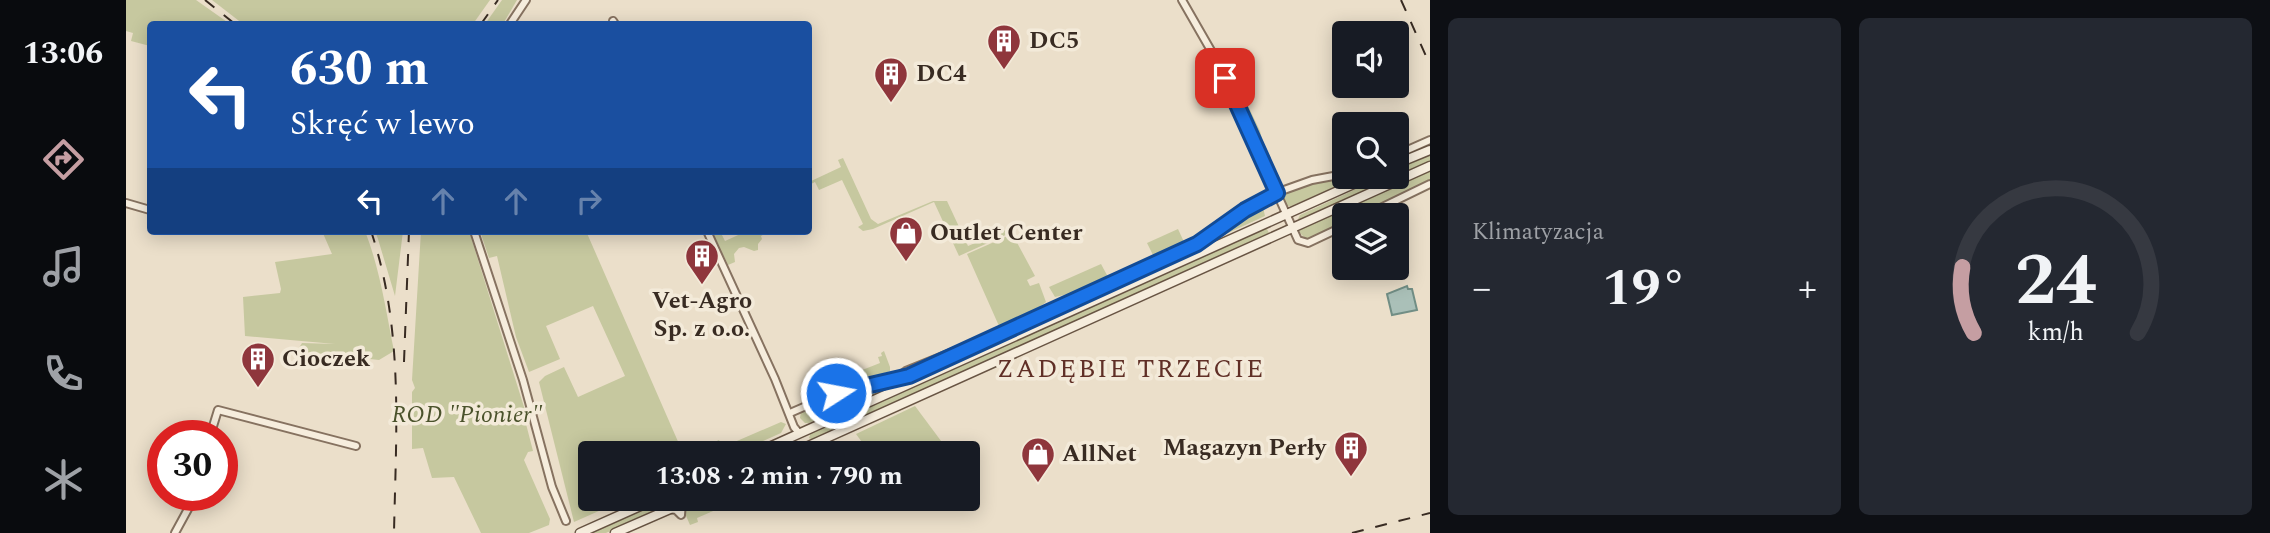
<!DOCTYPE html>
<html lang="pl">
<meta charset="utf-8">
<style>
body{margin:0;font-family:Spectral,serif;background:#242831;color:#f1f3f6;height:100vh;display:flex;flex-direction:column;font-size:26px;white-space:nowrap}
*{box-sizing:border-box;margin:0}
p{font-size:23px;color:#9ea1a6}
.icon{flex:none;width:38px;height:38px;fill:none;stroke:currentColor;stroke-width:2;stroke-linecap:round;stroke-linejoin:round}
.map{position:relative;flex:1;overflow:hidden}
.details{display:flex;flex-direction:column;gap:18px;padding:18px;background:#0d0f14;width:840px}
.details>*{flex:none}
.guide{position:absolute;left:21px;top:21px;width:665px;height:214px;border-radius:7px;box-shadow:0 4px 18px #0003;background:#1a4fa0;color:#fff;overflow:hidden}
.controls{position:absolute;left:1206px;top:21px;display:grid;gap:14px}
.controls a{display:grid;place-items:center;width:77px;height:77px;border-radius:7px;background:#171b24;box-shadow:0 4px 18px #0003;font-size:35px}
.speed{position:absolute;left:21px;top:420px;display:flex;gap:14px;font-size:35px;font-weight:700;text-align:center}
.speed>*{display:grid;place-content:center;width:91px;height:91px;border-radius:50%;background:#171b24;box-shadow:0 4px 18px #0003;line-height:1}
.speed .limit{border:10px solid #d22;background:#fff;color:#111}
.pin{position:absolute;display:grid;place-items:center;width:60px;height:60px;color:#fff;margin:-30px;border-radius:14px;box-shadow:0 4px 10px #0006}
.me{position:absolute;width:77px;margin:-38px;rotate:79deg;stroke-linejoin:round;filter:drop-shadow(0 0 5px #0008)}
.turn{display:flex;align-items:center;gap:24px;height:147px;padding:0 28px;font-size:32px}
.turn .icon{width:91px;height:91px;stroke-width:2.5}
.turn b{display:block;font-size:49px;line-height:60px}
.lanes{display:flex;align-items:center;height:66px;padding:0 28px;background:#0003;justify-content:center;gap:35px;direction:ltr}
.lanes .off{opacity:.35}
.big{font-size:52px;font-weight:700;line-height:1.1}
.details .tile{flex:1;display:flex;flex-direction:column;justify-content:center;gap:10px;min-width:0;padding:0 24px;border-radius:10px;background:#242831}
.details .dial{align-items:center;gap:0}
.dial svg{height:182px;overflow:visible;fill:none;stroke:#363941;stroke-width:7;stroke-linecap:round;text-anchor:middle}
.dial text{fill:#f1f3f6;stroke:none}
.heat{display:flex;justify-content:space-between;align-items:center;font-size:38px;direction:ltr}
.details .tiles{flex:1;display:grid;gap:18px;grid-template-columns:repeat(2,1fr)}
.trip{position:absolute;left:452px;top:441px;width:402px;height:70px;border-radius:7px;background:#171b24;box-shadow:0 4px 18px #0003;font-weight:700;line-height:70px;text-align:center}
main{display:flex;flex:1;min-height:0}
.tab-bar{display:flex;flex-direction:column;width:126px;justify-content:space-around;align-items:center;background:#090b0e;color:#9ea1a6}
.tab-bar .icon{width:49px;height:49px}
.tab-bar .selected{color:#c59ea2}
.tab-bar b{font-size:32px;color:#f1f3f6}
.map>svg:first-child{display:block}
.green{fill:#c6c89f}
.water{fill:#aac0b8;stroke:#718e85;stroke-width:2}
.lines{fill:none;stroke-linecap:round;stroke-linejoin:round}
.minor-casing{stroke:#867260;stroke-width:10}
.secondary-casing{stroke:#685443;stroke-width:11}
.minor{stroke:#f6eddd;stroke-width:6}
.secondary{stroke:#f6eddd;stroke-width:8}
.rail{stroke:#382b22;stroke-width:2;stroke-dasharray:12 12;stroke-linecap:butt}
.route-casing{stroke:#114b97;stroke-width:18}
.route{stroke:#1a73e8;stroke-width:12}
.labels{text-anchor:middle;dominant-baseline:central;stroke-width:7;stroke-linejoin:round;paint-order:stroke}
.poi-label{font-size:24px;font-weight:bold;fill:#382b22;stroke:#f3ead9;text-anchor:start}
.park-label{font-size:24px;font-style:italic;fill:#4a522b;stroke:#f3ead9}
.neighbourhood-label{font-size:26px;letter-spacing:2px;fill:#602f26;stroke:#f3ead9}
</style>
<main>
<nav class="tab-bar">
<b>13:06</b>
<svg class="icon selected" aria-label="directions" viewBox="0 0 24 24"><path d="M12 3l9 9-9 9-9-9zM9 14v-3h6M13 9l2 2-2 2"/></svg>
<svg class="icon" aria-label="music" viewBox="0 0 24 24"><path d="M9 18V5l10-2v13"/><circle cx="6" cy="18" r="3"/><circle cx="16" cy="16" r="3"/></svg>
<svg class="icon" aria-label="phone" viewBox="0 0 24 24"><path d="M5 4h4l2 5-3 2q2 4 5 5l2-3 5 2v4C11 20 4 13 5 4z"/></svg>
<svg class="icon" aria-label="climate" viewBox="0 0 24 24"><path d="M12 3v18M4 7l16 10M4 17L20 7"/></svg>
</nav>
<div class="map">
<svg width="1304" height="533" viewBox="0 0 1304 533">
<rect width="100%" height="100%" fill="#ebdfca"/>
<g class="green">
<path d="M0 0H70L104 24H24V46L5 41 7 33 0 31Z"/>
<path d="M86 0H364L347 24H117Z"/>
<path d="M376 0H391L377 24H359Z"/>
<path d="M1101 60 1107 63 1116 86 1114 89 1134 131 1136 139 1134 145 1130 141 1098 68 1097 64Z"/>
<path d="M1304 153V163L1180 219H1172L1174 215 1226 191 1250 177H1270L1271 168Z"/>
<path d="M717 158 745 219 752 224 807 201H821L842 246 882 229 884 233 833 256 808 202 747 229 737 231 732 227 737 224 716 180 693 190 689 182 683 185V182L715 167 712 160Z"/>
<path d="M1304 171V182L1234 215H1218V223L1203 231 1202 229 1180 239 1173 232 1176 227Z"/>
<path d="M1221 177H1232L1165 206H1162L1157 200 1159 194 1172 187Z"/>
<path d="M1136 203 1139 216 1089 239 1078 248 763 390 727 403 683 423H679L674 418 675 411C707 397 734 395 766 384L1073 246Z"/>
<path d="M1140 227 1143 233 1066 268 1048 278 687 440 683 438 685 432Z"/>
<path d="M1052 229 1058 242 1028 257 1021 243Z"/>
<path d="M196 231H239C254 269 260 311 268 351L253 360 171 351 176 343 209 344 119 336 117 297 154 293 155 289 149 262 206 254Z"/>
<path d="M249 231H277L269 296 252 239Z"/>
<path d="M295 231H343L403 423 400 424 407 451 402 452 398 460 424 519 423 525 403 533H355L328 477 306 478 297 448 286 449V392L289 388 286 380Z"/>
<path d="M354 231H460L557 453H464V499H500L448 522 413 382 419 376 438 367 452 397 499 376 467 306 420 326 434 359 403 372 390 337 371 256 363 258Z"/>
<path d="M586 231H594L599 241 621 231 642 232 635 236 636 239 632 244V250L628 251 618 247 613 248 608 254 609 262 602 265Z"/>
<path d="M884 235 885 238 888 237 909 276 901 280 904 286 913 283 920 302 908 311 873 326 841 254Z"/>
<path d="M975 264 982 277 947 293 929 297 923 287Z"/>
<path d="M758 351 764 367V371L745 378 721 381V376L754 363 752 357 756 356 755 353Z"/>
<path d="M789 406 824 453H744L730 434Z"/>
<path d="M655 422 660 424 655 433 610 453H564L593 440 597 447Z"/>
<path d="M540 499H556L480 533H464Z"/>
<path d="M585 499H615L571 518 572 522 564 525 558 511Z"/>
</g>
<path class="water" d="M1281 286 1282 289H1286L1291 310 1266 315 1261 294Z"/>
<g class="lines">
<g class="minor-casing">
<g id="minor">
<path d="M1056 0 1091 61 1172 240 1182 243 1218 226"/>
<path d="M487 21 489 24"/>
<path d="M384 24 400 0"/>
<path d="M1270 155 1304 140"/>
<path d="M0 203 24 210"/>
<path d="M1240 215 1304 184"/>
<path d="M348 231 397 380 426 487 440 521"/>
<path d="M581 231 649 379 668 427 673 433"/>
<path d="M772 377 780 371 874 333 1065 247 1088 234 1125 206 1158 190 1186 180 1218 174"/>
<path d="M664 413 710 393 783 376 820 359"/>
<path d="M84 436 92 410 230 446"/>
<path d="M543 509 550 510 555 515 556 503"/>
<path d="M49 533 62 509 67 495"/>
</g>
</g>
<g class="secondary-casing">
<g id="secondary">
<path d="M1270 164 1304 150"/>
<path d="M630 453 1243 177"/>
<path d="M667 453 1304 166"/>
<path d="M454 533 530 499"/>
<path d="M489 533 567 499"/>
</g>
</g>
<use href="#minor" class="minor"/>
<use href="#secondary" class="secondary"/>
<g class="rail">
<path d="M79 0 109 24"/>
<path d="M1275 0 1304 65"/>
<path d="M355 24 372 0"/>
<path d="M245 231C278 329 270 431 268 533"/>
<path d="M278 362 283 231"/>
<path d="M1226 533 1304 513"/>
</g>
</g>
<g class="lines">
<g class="route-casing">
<path id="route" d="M710 393 783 376 820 359 1071 244 1119 210 1151 193 1099 78"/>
</g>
<use href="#route" class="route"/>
</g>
<defs>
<g id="building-pin" transform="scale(1.75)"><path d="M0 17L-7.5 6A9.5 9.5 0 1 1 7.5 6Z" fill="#8f363c" stroke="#f3ead9"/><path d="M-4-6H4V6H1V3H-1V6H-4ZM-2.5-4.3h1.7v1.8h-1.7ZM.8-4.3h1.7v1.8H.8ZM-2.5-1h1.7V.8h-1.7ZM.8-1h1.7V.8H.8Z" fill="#fff"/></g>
<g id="shop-pin" transform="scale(1.75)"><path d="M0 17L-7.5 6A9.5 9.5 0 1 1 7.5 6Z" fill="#8f363c" stroke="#f3ead9"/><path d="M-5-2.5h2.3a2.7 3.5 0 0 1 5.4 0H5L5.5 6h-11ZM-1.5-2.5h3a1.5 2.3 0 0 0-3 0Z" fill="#fff"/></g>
</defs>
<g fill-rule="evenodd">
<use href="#building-pin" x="878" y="41"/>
<use href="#building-pin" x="765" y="74"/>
<use href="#shop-pin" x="780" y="233"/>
<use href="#building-pin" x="576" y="256"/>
<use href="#building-pin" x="132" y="359"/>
<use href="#building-pin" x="1225" y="448"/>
<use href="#shop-pin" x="912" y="454"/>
</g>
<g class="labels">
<g class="poi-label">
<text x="903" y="41">DC5</text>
<text x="790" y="74">DC4</text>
<text x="804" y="233">Outlet Center</text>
<text x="576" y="301" text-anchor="middle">Vet-Agro<tspan x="576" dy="28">Sp. z o.o.</tspan></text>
<text x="156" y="359">Cioczek</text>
<text x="1200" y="448" text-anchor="end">Magazyn Perły</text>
<text x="936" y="454">AllNet</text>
</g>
<g class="park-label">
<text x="341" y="415">ROD "Pionier"</text>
</g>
<g class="neighbourhood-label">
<text x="1005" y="369">ZADĘBIE TRZECIE</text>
</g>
</g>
</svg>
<div class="controls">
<a><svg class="icon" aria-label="sound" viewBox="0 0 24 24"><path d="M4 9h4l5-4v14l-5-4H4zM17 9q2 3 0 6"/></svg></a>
<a><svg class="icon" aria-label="search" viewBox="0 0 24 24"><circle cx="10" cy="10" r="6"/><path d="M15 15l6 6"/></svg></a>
<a><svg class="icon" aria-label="layers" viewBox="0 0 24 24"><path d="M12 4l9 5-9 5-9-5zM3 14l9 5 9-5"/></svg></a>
</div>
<div class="speed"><div class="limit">30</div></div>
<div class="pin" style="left:1099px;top:78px;background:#d93025"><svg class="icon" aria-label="arrive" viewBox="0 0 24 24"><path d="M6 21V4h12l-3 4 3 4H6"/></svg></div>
<svg class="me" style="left:710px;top:393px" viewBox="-20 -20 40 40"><circle r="17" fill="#1a73e8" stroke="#fff" stroke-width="3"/><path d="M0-11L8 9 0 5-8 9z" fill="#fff"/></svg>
<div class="trip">13:08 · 2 min · 790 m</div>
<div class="guide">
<div class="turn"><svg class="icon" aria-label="left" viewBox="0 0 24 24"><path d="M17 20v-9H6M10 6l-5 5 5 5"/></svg><div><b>630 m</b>Skręć w lewo</div></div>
<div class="lanes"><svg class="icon" aria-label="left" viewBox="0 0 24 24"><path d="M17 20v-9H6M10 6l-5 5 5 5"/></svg><svg class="icon off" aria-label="ahead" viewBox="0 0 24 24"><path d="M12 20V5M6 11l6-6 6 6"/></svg><svg class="icon off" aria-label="ahead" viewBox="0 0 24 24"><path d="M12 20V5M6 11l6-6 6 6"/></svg><svg class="icon off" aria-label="right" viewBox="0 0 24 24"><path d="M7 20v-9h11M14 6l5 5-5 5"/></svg></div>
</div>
</div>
<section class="details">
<div class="tiles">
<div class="tile"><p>Klimatyzacja</p>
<div class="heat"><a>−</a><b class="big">19°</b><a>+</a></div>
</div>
<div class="tile dial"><svg viewBox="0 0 100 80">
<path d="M14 69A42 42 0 1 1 86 69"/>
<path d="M14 69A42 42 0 0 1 9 40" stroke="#c59ea2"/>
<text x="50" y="56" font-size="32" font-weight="700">24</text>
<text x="50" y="72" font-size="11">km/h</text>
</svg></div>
</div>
</section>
</main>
